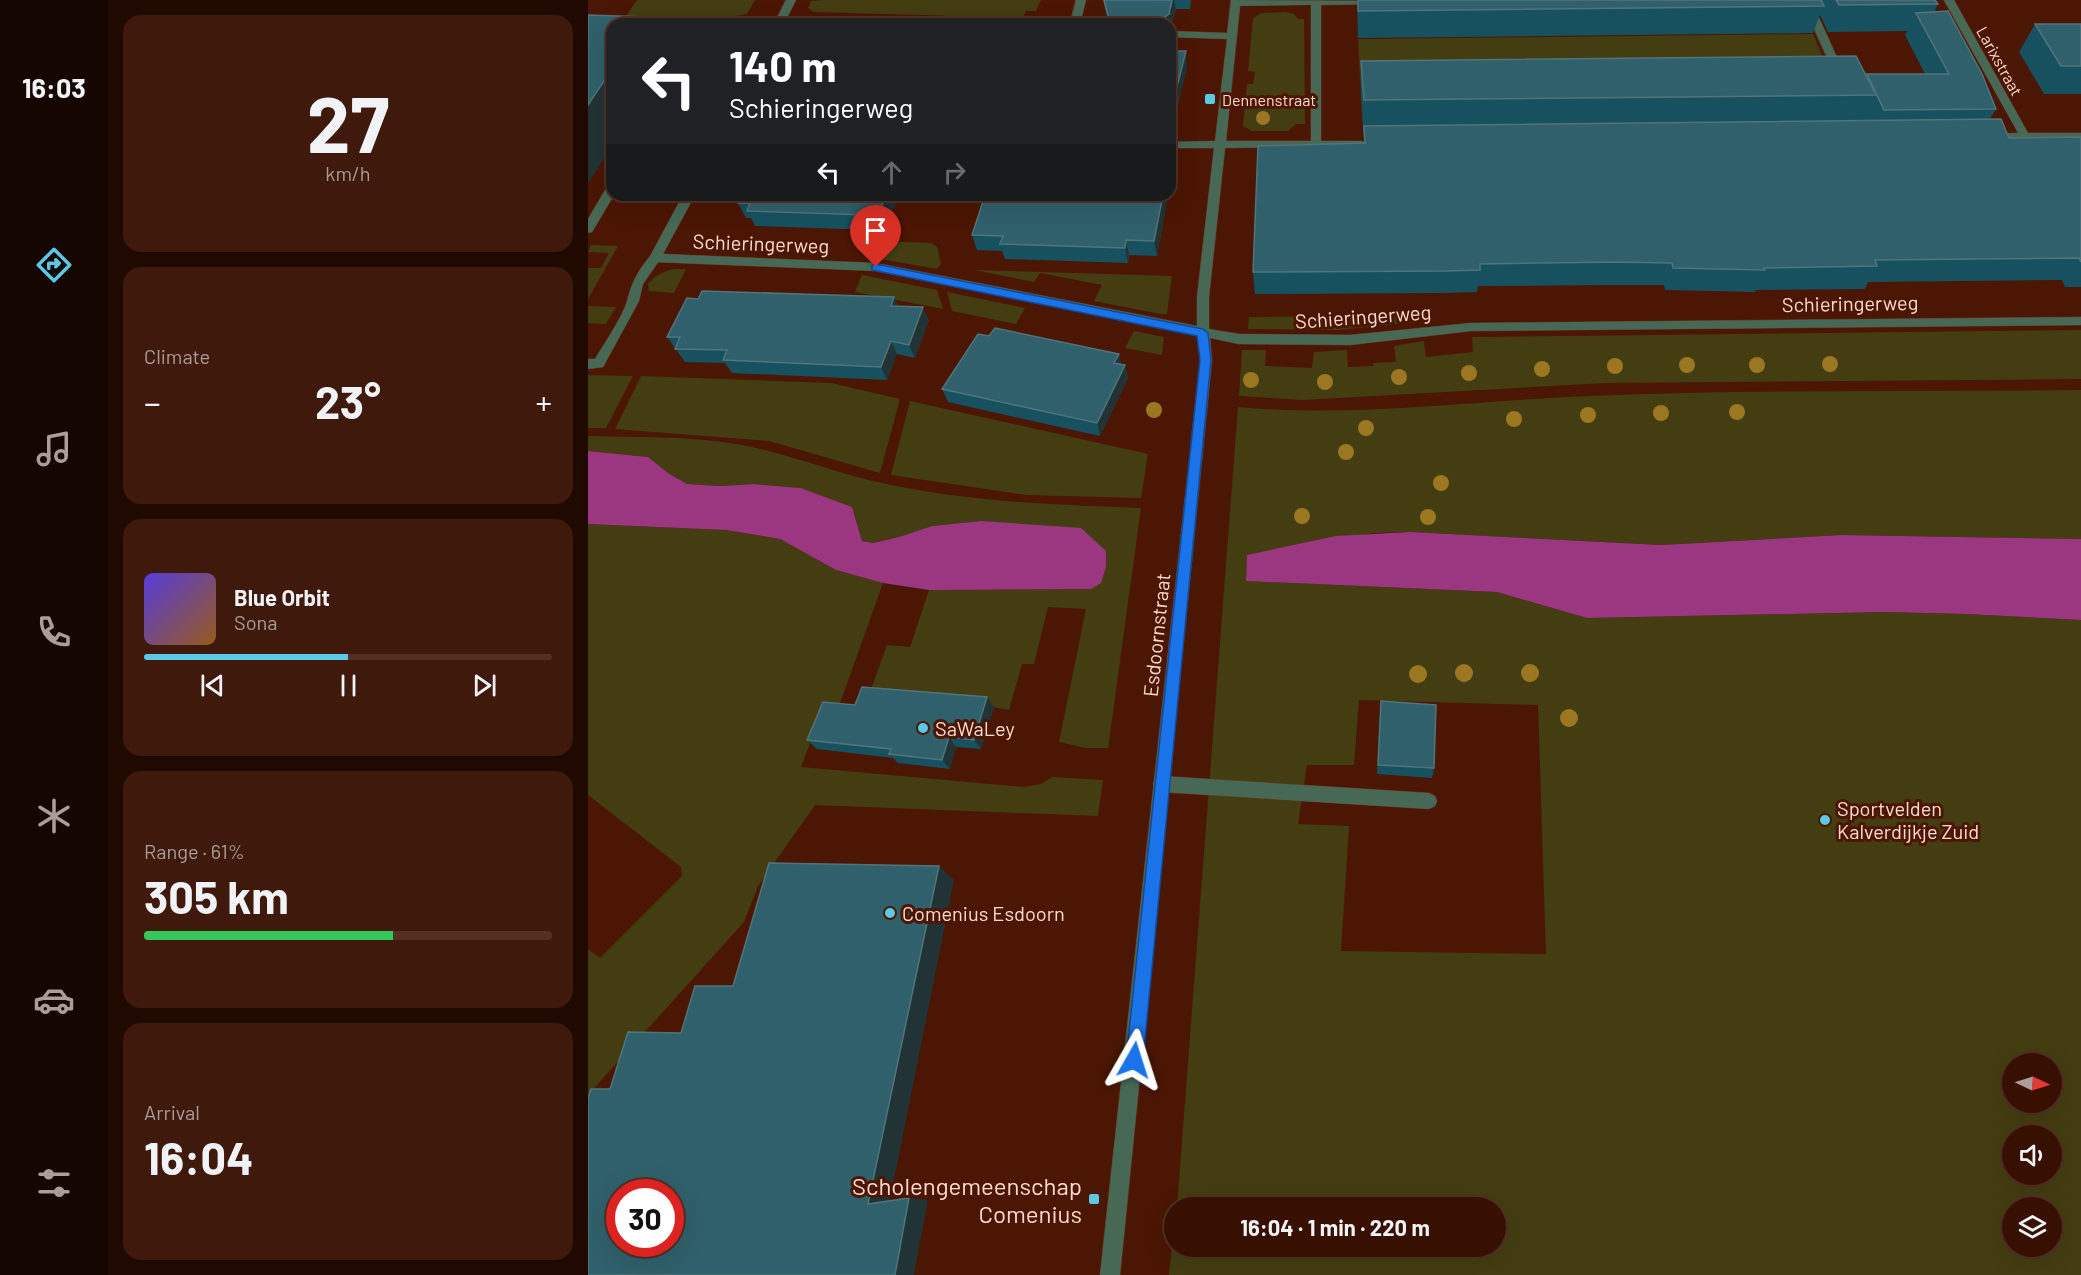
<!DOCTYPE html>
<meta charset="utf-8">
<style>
body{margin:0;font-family:Barlow,sans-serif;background:#3f190c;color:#f1f3f6;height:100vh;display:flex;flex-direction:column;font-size:22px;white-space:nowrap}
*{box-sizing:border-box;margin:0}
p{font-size:20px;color:#ab9d99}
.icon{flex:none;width:33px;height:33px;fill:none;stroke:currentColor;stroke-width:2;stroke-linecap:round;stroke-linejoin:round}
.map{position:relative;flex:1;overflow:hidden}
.sheet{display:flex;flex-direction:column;gap:15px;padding:15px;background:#1f0901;width:480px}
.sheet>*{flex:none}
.guide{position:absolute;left:18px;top:18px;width:570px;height:183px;border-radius:18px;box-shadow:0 6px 24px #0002,0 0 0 2px #523024;background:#202124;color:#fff;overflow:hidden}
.needle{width:39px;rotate:94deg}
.buttons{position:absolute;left:1414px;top:1053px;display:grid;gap:12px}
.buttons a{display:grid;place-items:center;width:60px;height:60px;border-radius:50%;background:#381002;box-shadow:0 6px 24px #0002,0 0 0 2px #523024;font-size:30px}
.speed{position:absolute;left:18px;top:1179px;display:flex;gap:12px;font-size:30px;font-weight:700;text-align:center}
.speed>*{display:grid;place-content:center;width:78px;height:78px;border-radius:50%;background:#381002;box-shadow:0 6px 24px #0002,0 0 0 2px #523024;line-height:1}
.speed .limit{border:9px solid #d22;background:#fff;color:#111}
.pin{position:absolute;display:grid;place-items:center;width:51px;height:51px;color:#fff;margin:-62px -26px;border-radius:50% 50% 50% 0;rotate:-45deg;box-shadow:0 0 6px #0007}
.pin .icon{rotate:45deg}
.me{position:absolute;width:66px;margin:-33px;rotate:6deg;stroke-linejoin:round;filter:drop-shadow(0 0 4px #0008)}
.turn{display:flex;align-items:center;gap:21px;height:126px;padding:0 24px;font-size:27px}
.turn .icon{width:78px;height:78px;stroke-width:2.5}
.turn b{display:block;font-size:42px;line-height:51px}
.lanes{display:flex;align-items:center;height:57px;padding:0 24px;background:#0003;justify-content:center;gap:30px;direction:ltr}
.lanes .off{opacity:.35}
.big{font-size:45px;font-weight:700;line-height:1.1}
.sheet .card{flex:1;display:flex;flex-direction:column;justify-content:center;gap:9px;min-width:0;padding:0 21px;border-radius:18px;background:#3f190c}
.sheet .dial{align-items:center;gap:0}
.dial b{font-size:78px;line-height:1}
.song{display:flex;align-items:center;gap:18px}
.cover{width:72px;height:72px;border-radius:9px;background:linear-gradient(135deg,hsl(250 70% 55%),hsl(30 70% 35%))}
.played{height:6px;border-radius:3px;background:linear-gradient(90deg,#5bc8e6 50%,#523024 50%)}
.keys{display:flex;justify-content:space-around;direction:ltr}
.heat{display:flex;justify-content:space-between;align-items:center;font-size:33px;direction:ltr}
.charge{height:9px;border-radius:4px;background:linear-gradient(90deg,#34c759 61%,#523024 0)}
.trip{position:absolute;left:576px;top:1197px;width:342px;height:60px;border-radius:30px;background:#381002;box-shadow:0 6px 24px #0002,0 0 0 2px #523024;font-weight:700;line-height:60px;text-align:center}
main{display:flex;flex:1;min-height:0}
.dock{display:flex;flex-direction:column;width:108px;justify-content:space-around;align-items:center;background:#160601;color:#ab9d99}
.dock .icon{width:42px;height:42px}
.dock .current{color:#5bc8e6}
.dock b{font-size:27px;color:#f1f3f6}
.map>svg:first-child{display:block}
.green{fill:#443d12;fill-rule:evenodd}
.water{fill:#9b3681}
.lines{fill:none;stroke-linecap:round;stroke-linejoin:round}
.lane-casing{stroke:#683624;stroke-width:1}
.street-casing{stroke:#683624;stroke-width:1}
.lane{fill:#476855;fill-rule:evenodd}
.street{fill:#476855;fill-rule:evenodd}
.tree{fill:#9c7722}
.wall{fill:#17515f}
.shaded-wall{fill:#223335}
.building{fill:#30606b;stroke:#51747b;stroke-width:1.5;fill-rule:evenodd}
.route{fill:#1a73e8;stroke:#114b97;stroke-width:1.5}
.poi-dot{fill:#5bc8e6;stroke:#4b1603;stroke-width:2}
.labels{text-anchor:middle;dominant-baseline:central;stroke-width:6;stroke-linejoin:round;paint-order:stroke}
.far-street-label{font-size:16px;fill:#ffdcd0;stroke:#4b1603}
.far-poi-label{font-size:16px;fill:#ffdcd0;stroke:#4b1603;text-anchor:start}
.street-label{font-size:20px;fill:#ffdcd0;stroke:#4b1603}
.poi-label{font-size:20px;fill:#ffdcd0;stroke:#4b1603;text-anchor:start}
.near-poi-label{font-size:24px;fill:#ffdcd0;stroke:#4b1603;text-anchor:end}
</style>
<main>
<nav class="dock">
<b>16:03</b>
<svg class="icon current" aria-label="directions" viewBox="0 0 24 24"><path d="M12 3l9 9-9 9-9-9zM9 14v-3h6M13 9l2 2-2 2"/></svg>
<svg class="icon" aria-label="music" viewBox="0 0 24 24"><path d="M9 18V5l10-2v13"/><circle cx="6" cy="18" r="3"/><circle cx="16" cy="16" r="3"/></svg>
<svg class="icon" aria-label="phone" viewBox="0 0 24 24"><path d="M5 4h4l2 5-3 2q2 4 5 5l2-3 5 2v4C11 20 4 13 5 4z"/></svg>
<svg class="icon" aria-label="climate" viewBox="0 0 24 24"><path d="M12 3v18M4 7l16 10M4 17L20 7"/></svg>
<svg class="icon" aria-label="car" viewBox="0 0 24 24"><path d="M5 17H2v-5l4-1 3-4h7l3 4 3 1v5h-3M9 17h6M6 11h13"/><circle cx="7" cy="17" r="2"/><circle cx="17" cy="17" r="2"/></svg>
<svg class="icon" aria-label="filters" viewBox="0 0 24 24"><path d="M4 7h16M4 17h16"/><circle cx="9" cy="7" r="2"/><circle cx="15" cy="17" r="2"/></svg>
</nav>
<section class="sheet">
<div class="card dial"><b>27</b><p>km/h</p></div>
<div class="card"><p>Climate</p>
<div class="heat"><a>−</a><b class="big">23°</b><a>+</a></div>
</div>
<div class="card">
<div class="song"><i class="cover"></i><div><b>Blue Orbit</b><p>Sona</p></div></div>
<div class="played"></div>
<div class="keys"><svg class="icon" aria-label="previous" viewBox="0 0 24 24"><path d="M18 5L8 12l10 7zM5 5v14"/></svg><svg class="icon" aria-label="pause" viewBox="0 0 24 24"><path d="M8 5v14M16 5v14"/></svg><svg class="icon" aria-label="next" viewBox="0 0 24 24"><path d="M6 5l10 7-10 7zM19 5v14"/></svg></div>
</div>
<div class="card"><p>Range · 61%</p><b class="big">305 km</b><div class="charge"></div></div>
<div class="card"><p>Arrival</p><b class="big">16:04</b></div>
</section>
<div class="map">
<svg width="1493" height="1275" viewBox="0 0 1493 1275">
<rect width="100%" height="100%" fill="#4b1603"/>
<g class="green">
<path d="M49 0H167L159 14 129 19 118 24H33Z"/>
<path d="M235 0H453L448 11H438L435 18 226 12 220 8 223 1Z"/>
<path d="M698 12 706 14 710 19H716L717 124H708L700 131H664L655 126 659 84H665L667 72 660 71 665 18 674 13Z"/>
<path d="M1225 34 1250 93 773 97 770 39Z"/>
<path d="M287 241 343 243 349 247 353 263 349 269 281 257Z"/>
<path d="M3 245 30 246 0 299V268H13L21 253 0 252Z"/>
<path d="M86 269H98L86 293 61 291 60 284C67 276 75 271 86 269Z"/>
<path d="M386 270 584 276 579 314H573L506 301 514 285 452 273 446 282Z"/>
<path d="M274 275 349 290 355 309 267 292Z"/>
<path d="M359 292 437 308 428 324 364 311Z"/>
<path d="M0 306 28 307 18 324 0 323Z"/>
<path d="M844 315V320L750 330 660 329 661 317Z"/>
<path d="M1493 330V379L1017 383 714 400 651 396 654 350H678L677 366 724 368 726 352 759 350 760 367 785 366V363L808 362 806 346 836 341 838 357 885 352 884 337Z"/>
<path d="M546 331 576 337 574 355 537 348Z"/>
<path d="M0 375 45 376 18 428H0Z"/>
<path d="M53 376 243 383 312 399 292 473 181 441 27 429Z"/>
<path d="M1493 390V539L1253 535 1073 545 822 532 785 533 659 555 658 581 909 592 999 618 1295 612 1379 614 1493 620V1275H581L586 1229V1246H908V1208L589 1207 650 407C767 418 886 400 1003 396 1166 389 1330 392 1493 390ZM771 700 950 705 958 954 753 951 761 826 710 824 719 765H766ZM1425 1064H1464V1102H1425ZM1425 1136H1464V1174H1425ZM1425 1208H1464V1246H1425Z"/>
<path d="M322 401 560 454 553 498 439 495 303 475Z"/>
<path d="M0 436C58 438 120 435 177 450 221 461 263 478 308 486 389 502 470 505 553 508L520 748H498L471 742 498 609 460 607 446 664H434L421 710 376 702 281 695 299 645 322 647 341 590 503 589 417 525 393 521 344 526 311 537 285 543 274 541 264 507 213 488 166 484 132 486 99 484 80 473 60 457 0 451Z"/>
<path d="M0 524 138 530 192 539 248 570 295 583 241 734 226 733 213 767 436 787 453 784 464 777 515 780 510 816 227 805 170 886 156 922 0 1095V949L12 958 94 876 93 867 0 795Z"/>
</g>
<g class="water">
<path d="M0 451 60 457 80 473 99 484 132 486 166 484 213 488 264 507 274 541 285 543 311 537 344 526 393 521 493 528 518 551V567L513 583 503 589 341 590 295 583 248 570 192 539 138 530 0 524Z"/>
<path d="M822 532 1073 545 1253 535 1493 539V620L1379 614 1295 612 999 618 909 592 658 581 659 555 748 536Z"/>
</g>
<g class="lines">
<g class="lane-casing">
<g id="lane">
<path d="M488 0H498L492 24H482Z"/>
<path d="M1213 0H1223L1257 75 1256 77 1247 75Z"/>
<path d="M192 20 196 24H133L138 21Z"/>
<path d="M24 184 26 195 4 232 0 233V219L20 185Z"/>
<path d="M67 254 73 258 55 284 51 301 15 367 0 369V359H7C16 344 35 316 39 301 44 282 50 270 63 255Z"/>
<path d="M573 776 841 793 847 796 849 801 847 806 841 809 573 792 567 789 565 784 567 779Z"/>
</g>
</g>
<g class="street-casing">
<g id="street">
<path d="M198 0H208L198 20 237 21 242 24H186Z"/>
<path d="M643 0 794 1 789 4 733 5V141H774L779 144 778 146 637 148 621 297V329L651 334 762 335 883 323 1493 317V325L883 331 762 345 651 344 622 338 624 360 532 1275H512L612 360 609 335 288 271 67 262 61 258 95 195H107L75 254 288 263 609 326V297L626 148H582V142L627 141 639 39 582 37V31L639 33ZM723 5V141H638L652 6Z"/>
<path d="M1356 0H1366L1440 133H1493V139H1397L1396 137 1401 134 1430 133Z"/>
</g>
</g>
<use href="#lane" class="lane"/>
<use href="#street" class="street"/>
</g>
<g class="tree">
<circle cx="675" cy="118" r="7"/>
<circle cx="1242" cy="364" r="8"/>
<circle cx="1099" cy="365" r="8"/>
<circle cx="1169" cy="365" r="8"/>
<circle cx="1027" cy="366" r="8"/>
<circle cx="954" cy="369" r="8"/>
<circle cx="881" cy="373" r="8"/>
<circle cx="811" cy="377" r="8"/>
<circle cx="663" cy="380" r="8"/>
<circle cx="737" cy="382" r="8"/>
<circle cx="566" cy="410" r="8"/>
<circle cx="1149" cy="412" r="8"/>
<circle cx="1073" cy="413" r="8"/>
<circle cx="1000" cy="415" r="8"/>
<circle cx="926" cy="419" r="8"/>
<circle cx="778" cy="428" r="8"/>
<circle cx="758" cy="452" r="8"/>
<circle cx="853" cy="483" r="8"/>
<circle cx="714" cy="516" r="8"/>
<circle cx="840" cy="517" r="8"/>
<circle cx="876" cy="673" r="9"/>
<circle cx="942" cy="673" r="9"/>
<circle cx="830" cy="674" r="9"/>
<circle cx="981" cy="718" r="9"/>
</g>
<g class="wall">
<path d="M515 0H603L602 9H588L582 29V24H521Z"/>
<path d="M769 0H1347L1350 4 1346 12 1408 109 1402 119 1421 138 1493 137V287H1477L1474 280 1280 282 1277 289 1168 290 1167 292 1077 290 1076 285H1020L890 286 889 292 856 293 667 294 665 272 776 144 773 98V61L1278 75 1279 74H1337L1317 35 1319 31 1240 32 1232 15 1225 33 770 38Z"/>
<path d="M1447 24H1493V94H1456L1431 52Z"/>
<path d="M582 51 599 67 585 126H582Z"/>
<path d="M154 195H311L299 223 290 222 287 230 167 226 163 218H158L150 203Z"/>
<path d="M580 195 569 256 541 255 540 263 417 259 414 251 389 250 384 235Z"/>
<path d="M306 297 310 306 341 320 327 358 309 354 299 380 144 373 137 363 97 362 79 337 110 299Z"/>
<path d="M401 336 531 354 533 364 537 365 540 378 512 436 360 402 354 389Z"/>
<path d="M267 705 406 707 393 749 368 747 362 769 310 763 305 758 229 749 219 740Z"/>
<path d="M792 712 846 768 844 778 789 774Z"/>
</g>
<g class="shaded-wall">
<path d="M584 0H586L588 9 582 29V24H576L578 16Z"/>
<path d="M58 17 62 24H53Z"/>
<path d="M598 51 599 67 585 126 583 111Z"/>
<path d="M24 69V145L0 184V105Z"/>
<path d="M298 195H311L299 223 293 208Z"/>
<path d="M575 195H580L569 256 566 241Z"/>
<path d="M283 208 290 222 287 230 280 215Z"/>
<path d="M538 240 541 255 540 263 537 248Z"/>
<path d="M306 297 312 311 303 306Z"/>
<path d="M335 307 341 320 327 358 321 345Z"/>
<path d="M303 341 309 354 299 380 293 367Z"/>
<path d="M531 354 534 367 526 363Z"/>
<path d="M537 365 540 378 512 436 509 423Z"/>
<path d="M399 697 406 707 393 749 386 740Z"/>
<path d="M361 737 368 747 362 769 354 760Z"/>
<path d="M351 866 366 880 301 1205 280 1204Z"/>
<path d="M321 1198 340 1200 326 1275H307Z"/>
</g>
<g class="building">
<path d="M516 0H584L581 14 578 16 576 24H522Z"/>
<path d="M770 0H1233L1236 6 770 11Z"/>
<path d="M1248 0H1347L1350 4 1251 5Z"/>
<path d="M1360 11 1394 74 1408 109 1296 110 1279 74H1361L1328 13Z"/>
<path d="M0 15 58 17 53 24H24V69L0 105Z"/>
<path d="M1447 24H1493V66H1473Z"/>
<path d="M582 51H598L583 111H582Z"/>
<path d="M1268 56 1288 95 776 100 773 61Z"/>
<path d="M1413 119 1421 138 1493 137V262L1491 258 1287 260 1289 266 1176 268 1177 270 1085 268 1084 263 1026 262 892 264V270L859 271 665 272 670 146 777 143 776 126Z"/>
<path d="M154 195H298L293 208H283L280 215 159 211 162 203H150Z"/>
<path d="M397 195H575L566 241 538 240 537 248 412 244 415 236 384 235Z"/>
<path d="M114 291 306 297 303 306 335 307 321 345 303 341 293 367 135 360 139 350 87 349 92 337H79L99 298 110 299Z"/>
<path d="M407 328 531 354 526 363 537 365 509 423 354 389 390 334 401 336Z"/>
<path d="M274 687 399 697 386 740 361 737 354 760 301 754 303 749 219 740 235 702 267 705Z"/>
<path d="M793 701 848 705 846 768 790 765Z"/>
<path d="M181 863 351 866 280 1204 321 1198 307 1275H0V1098L3 1089H22L40 1032 93 1033 107 986H145ZM32 1192H82V1244H32Z"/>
</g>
<path class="route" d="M288 264 615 329 620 333 623 360 555 1060 552 1066 546 1068 540 1066 538 1060 612 360 609 336 284 270V265Z"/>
<g class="poi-dot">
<rect x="616" y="93" width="12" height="12" rx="3"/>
<circle cx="335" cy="728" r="6"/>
<circle cx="1237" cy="820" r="6"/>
<circle cx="302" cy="913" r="6"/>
<rect x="500" y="1193" width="12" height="12" rx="3"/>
</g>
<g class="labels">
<g class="far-street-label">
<text transform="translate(1412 61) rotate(61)">Larixstraat</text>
</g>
<g class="far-poi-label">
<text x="634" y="99">Dennenstraat</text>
</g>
<g class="street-label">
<text transform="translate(173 243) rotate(2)">Schieringerweg</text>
<text transform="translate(1262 303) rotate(-1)">Schieringerweg</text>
<text transform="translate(775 316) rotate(-4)">Schieringerweg</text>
<text transform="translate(568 635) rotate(-84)">Esdoornstraat</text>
</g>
<g class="poi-label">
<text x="347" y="728">SaWaLey</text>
<text x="1249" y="808">Sportvelden<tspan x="1249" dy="23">Kalverdijkje Zuid</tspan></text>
<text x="314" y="913">Comenius Esdoorn</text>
</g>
<g class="near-poi-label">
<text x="494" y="1185">Scholengemeenschap<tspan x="494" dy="28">Comenius</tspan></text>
</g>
</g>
</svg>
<div class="buttons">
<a><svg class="needle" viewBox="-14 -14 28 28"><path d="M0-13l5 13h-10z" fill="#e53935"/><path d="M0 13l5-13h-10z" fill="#ab9d99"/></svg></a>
<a><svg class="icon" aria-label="sound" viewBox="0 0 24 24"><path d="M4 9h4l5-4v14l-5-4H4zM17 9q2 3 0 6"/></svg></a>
<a><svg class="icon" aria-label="layers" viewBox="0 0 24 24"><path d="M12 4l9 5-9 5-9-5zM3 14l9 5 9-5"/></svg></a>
</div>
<div class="speed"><div class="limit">30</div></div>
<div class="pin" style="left:288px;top:267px;background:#d93025"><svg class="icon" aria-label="arrive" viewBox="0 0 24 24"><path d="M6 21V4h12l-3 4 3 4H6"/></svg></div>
<svg class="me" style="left:546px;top:1060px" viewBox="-20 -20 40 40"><path d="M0-17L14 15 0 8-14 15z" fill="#1a73e8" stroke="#fff" stroke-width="4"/></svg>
<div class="trip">16:04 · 1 min · 220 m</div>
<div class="guide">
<div class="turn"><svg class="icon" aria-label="left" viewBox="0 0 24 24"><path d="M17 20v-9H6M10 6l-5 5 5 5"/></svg><div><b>140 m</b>Schieringerweg</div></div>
<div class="lanes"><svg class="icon" aria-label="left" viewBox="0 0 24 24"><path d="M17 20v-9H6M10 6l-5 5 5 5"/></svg><svg class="icon off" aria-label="ahead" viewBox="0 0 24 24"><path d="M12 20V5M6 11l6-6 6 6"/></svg><svg class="icon off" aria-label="right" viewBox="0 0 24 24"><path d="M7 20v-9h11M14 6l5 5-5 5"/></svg></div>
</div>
</div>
</main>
